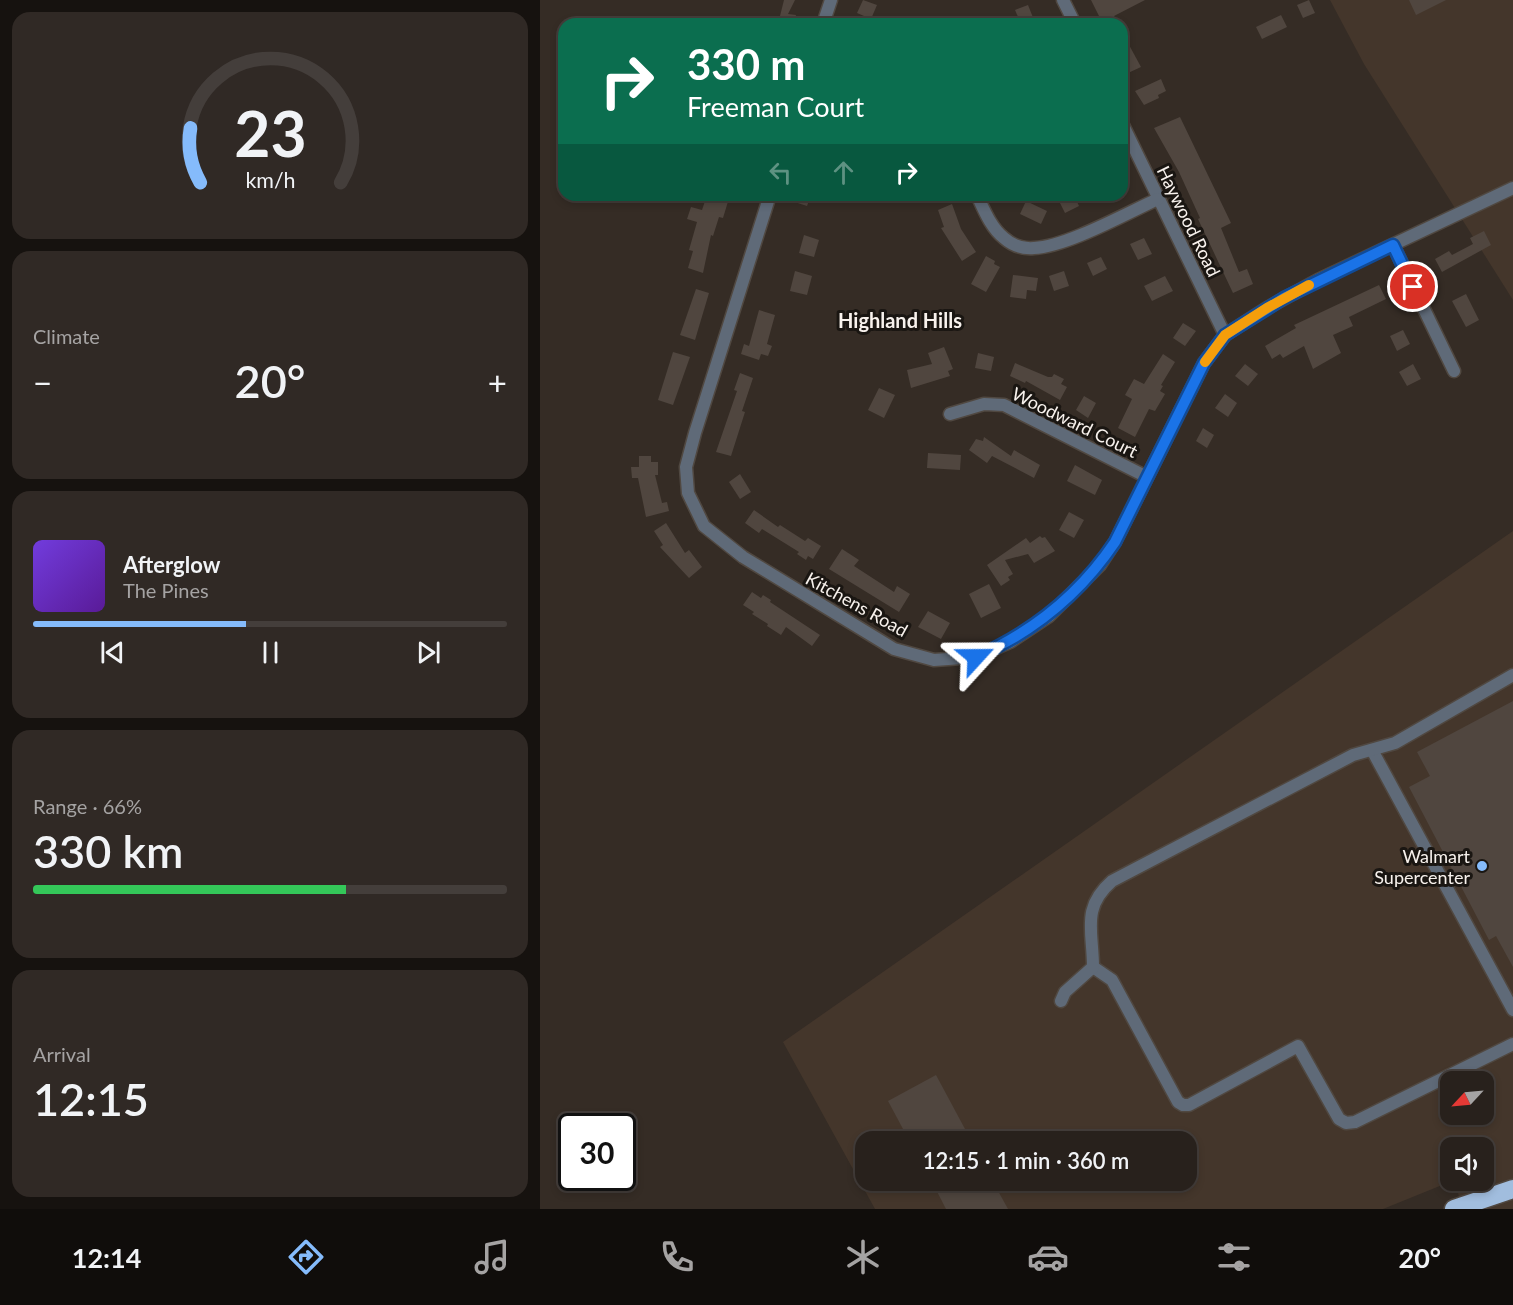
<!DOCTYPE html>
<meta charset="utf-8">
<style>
body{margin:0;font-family:Lato,sans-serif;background:#302925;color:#f1f3f6;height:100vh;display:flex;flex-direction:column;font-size:22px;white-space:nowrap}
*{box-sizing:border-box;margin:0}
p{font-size:20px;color:#a5a3a3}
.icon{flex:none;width:33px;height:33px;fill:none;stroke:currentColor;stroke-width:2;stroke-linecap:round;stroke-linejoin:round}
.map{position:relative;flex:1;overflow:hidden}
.side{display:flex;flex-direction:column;gap:12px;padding:12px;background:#16120f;width:540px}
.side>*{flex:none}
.hud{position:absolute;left:18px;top:18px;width:570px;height:183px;border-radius:18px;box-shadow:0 3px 9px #0003,0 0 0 2px #443e3b;background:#0b6e4f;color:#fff;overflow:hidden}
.needle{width:39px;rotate:244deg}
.tools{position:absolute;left:900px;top:1071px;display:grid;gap:12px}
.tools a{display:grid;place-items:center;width:54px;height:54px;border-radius:12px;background:#28211c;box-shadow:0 3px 9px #0003,0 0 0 2px #443e3b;font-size:30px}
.speed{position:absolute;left:18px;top:1113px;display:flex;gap:12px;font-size:30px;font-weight:700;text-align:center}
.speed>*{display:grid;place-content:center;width:78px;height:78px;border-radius:50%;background:#28211c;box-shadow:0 3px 9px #0003,0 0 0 2px #443e3b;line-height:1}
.speed .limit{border:3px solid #111;border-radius:9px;background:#fff;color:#111}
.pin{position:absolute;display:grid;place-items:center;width:51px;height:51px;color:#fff;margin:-26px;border:3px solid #fff;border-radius:50%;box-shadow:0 2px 6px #0007}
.me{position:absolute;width:66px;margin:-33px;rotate:66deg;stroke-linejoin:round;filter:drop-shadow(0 0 4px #0008)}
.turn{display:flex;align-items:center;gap:21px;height:126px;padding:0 30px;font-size:27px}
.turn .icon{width:78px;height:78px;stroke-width:2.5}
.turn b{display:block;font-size:42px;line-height:51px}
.lanes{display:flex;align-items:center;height:57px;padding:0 30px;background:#0003;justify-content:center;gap:30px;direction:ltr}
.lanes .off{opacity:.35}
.big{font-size:45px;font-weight:600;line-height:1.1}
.side .widget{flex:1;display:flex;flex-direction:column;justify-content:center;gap:9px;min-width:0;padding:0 21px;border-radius:18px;background:#302925}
.side .dial{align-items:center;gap:0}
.dial svg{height:156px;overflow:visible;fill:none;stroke:#443e3b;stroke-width:7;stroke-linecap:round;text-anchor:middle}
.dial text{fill:#f1f3f6;stroke:none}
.song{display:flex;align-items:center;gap:18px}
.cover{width:72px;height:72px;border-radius:9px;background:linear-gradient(135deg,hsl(260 70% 55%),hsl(270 70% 35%))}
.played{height:6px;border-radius:3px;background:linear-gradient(90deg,#85bbfb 45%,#443e3b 45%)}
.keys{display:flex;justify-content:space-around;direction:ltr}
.heat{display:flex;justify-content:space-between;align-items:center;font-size:33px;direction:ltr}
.charge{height:9px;border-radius:4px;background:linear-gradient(90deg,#34c759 66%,#443e3b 0)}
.trip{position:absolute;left:315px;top:1131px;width:342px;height:60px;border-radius:18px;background:#28211c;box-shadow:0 3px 9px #0003,0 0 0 2px #443e3b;font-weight:600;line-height:60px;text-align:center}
.tabs{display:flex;height:96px;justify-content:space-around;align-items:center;background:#100d0b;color:#a5a3a3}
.tabs .icon{width:42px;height:42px}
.tabs .active{color:#85bbfb}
.tabs b{font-size:27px;color:#f1f3f6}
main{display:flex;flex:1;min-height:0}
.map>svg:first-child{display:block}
.built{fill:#44362b;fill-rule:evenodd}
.building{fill:#50463f}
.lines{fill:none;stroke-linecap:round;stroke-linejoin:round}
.street-casing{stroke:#504841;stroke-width:15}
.highway-casing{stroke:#504841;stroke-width:21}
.street{stroke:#5f6a78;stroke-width:12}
.highway{stroke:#a1bdde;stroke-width:18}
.route-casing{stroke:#114b97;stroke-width:15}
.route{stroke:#1a73e8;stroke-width:10}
.slow{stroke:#f59e0b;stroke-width:10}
.poi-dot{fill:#85bbfb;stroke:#1a1612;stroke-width:2}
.labels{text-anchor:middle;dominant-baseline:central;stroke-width:6;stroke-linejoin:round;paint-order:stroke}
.street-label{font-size:18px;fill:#f8f2ed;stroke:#1a1612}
.poi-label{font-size:18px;fill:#f8f2ed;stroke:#1a1612;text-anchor:end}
.neighbourhood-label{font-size:20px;font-weight:bold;fill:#f8f2ed;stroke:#1a1612}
</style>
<main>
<section class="side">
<div class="widget dial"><svg viewBox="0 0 100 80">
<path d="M14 69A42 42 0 1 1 86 69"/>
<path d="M14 69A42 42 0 0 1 9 41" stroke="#85bbfb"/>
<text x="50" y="56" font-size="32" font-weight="700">23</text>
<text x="50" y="72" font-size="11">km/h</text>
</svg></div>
<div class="widget"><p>Climate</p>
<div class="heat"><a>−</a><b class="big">20°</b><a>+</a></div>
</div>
<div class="widget">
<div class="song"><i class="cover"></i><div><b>Afterglow</b><p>The Pines</p></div></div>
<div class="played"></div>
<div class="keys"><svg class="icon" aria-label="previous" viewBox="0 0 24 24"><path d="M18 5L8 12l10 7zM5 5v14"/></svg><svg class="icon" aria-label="pause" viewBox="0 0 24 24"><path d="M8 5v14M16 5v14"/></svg><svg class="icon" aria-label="next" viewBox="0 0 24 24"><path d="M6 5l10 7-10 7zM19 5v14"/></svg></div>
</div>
<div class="widget"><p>Range · 66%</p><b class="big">330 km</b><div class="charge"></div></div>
<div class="widget"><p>Arrival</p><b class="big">12:15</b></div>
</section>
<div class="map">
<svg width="973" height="1209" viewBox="0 0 973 1209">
<rect width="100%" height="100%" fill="#352c25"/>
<g class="built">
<path d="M790 0H973V300L824 64Z"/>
<path d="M973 531V1209H922L915 1181 944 1180V1148H910L912 1181 843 1209H335L243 1042ZM910 1082H944V1114H910ZM326 1142H646V1180H326Z"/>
</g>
<g class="building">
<path d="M244 0H255L248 14 256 15 254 24H238Z"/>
<path d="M323 0 337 5 331 19 317 13Z"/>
<path d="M551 0H605L574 16 578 24H563Z"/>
<path d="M769 0 775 13 763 18 757 5Z"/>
<path d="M869 0H906L876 15Z"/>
<path d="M488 5 494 20 481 24 475 10Z"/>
<path d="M741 15 747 27 722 39 716 27Z"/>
<path d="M582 32 601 67 588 73 582 60Z"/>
<path d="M621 79 626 91 618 95 619 98 604 105 595 91Z"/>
<path d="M640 117 691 223 681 228 699 272 707 269 713 284 693 293 658 219 660 218 639 172 614 128Z"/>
<path d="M167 195H190L183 218 179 217 173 236 171 235 163 273 148 268 153 251 149 250 157 222 147 219 151 207 162 210Z"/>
<path d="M239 195H271L267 206 239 197Z"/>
<path d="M526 195H534L539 206 525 213 518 199Z"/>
<path d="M486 201 507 211 501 224 480 214Z"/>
<path d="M412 204 421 229 436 252 422 261 401 228 404 227 398 210Z"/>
<path d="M944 231 951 245 902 272 895 259 909 251 912 255 933 244 930 238Z"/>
<path d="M264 235 279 240 274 257 259 253Z"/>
<path d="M604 238 612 254 598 260 590 244Z"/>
<path d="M446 256 455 261 454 264 460 267 446 292 431 284Z"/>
<path d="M561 257 567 269 553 276 547 263Z"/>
<path d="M255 271 272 276 267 295 250 291Z"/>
<path d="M524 271 529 286 514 291 509 276Z"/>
<path d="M473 275 498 278 496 291 487 290 486 299 470 297Z"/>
<path d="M625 276 633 291 612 301 604 286Z"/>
<path d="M839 285 846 299 809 317 813 326 793 335 801 353 773 369 764 346 743 358 740 354 732 359 725 346 756 328 754 325Z"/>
<path d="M156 289 169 293 155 340 140 335Z"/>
<path d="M926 294 939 320 926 327 912 301Z"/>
<path d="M219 310 235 315 227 344 232 346 228 356 221 354 219 360 201 354 204 344 209 346Z"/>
<path d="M643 323 656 331 645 346 633 338Z"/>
<path d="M863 330 870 344 857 351 850 336Z"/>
<path d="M404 347 413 369 408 371 410 376 371 388 367 370 392 364 388 353Z"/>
<path d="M133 352 150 357 133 405 118 400Z"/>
<path d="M438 353 454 357 451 371 435 368Z"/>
<path d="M623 354 635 362 621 385 623 386 620 391 625 394 615 411 609 409 595 437 578 428 592 399 585 395 594 379 604 384Z"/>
<path d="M475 363 508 377H512L514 374 524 379 521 384 527 387 520 400 486 381 485 383 470 376Z"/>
<path d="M705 364 718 374 708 386 695 376Z"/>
<path d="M873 364 881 379 867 386 859 372Z"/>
<path d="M200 373 213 378 202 411 205 412 191 456 176 452 197 391 194 390Z"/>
<path d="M339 388 355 395 344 418 328 410Z"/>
<path d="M685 394 697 403 688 417 675 408Z"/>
<path d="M544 396 556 403 548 418 536 410Z"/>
<path d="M663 428 674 435 667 448 656 441Z"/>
<path d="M444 437 471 456 474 450 500 465 494 478 452 456 447 463 429 450 436 439 443 441Z"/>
<path d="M388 453 421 455 420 470 387 468Z"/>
<path d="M99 456H111V462H118V475H115L122 503 127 502 129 511 106 517 98 478H92L91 467H99Z"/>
<path d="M535 465 562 480 555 495 527 481Z"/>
<path d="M200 474 211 492 200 499 189 482Z"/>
<path d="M214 510 238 527 240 525 265 541 268 538 281 546 273 559 268 556 266 560 257 554 259 552 222 529 219 533 205 523Z"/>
<path d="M529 512 544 520 534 538 519 530Z"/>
<path d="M126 523 145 553 149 550 162 567 149 578 120 547 123 545 114 531Z"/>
<path d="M500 536 502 538 505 537 515 551 494 563 488 554 465 560 473 574 468 577 470 580 461 586 447 565 486 538 490 543Z"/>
<path d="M302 549 319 560 314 566 354 592 357 586 370 594 359 612 289 569Z"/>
<path d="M449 584 461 608 441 618 429 594Z"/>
<path d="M212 592 221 598 223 595 231 600 230 602 280 635 272 646 246 627 241 635 227 626 228 624 212 614 214 612 203 605Z"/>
<path d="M388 611 410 623 401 639 378 627Z"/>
<path d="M973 701V967L956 936 949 940 869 787 890 776 877 752Z"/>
<path d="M396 1075 432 1142H370L348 1101Z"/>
<path d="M391 1180H452L468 1209H406Z"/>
</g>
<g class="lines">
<g class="street-casing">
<g id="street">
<path d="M523 0 535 24"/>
<path d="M283 24 291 0"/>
<path d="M582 123 685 335"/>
<path d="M230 195 155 433 146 467 148 493 164 526 203 557 354 649 394 660 436 657 470 642 509 616 560 565 575 542 664 363 685 335 727 308 778 280 973 188"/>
<path d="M437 195C444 210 451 228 464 238 472 245 483 249 494 248 526 247 587 213 618 199"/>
<path d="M853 245 914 371"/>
<path d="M410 414 444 404 464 405 607 477"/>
<path d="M832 750 973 1010"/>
<path d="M553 967 572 980 638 1102 643 1105H649L758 1046 799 1119 806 1123 815 1122 973 1044"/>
<path d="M521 1001 525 992 553 967C553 931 541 908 572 881L813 755 855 743 973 675"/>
</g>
</g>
<g class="highway-casing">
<path id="highway" d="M914 1209 973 1189"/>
</g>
<use href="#street" class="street"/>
<use href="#highway" class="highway"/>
</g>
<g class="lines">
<g class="route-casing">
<path id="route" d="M436 657C493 632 540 594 575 542L664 363 685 335 744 298 853 245 873 287"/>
</g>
<use href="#route" class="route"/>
<path class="slow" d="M665 362 685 335 727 308 769 285"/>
</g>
<circle class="poi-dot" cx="942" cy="866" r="6"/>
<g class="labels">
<g class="street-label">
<text transform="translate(649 221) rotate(64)">Haywood Road</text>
<text transform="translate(535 422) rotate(26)">Woodward Court</text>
<text transform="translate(317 604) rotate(29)">Kitchens Road</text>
</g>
<g class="poi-label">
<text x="930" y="856">Walmart<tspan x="930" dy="21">Supercenter</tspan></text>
</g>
<g class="neighbourhood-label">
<text x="360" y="320">Highland Hills</text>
</g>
</g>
</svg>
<div class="tools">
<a><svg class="needle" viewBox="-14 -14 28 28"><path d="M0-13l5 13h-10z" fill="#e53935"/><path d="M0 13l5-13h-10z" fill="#a5a3a3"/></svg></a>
<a><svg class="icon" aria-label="sound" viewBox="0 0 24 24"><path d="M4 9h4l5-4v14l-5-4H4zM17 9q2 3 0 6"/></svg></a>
</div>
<div class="speed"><div class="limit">30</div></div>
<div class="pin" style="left:873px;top:287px;background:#d93025"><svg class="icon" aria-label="arrive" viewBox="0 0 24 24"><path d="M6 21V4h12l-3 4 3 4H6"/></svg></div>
<svg class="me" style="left:436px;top:657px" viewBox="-20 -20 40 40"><path d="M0-17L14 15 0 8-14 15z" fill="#1a73e8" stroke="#fff" stroke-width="4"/></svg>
<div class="trip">12:15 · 1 min · 360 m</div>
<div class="hud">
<div class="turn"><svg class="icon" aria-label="right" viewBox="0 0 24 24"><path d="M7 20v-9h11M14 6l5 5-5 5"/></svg><div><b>330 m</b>Freeman Court</div></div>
<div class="lanes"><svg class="icon off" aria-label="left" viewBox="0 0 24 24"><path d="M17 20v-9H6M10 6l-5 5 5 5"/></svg><svg class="icon off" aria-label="ahead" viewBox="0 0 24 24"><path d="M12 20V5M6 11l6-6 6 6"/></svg><svg class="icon" aria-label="right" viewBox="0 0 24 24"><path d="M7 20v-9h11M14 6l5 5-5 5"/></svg></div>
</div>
</div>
</main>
<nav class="tabs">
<b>12:14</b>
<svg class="icon active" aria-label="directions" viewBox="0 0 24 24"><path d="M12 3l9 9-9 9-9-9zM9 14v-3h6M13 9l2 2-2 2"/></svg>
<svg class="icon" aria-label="music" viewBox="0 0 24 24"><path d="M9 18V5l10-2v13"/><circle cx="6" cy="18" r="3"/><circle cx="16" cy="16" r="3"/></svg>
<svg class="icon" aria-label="phone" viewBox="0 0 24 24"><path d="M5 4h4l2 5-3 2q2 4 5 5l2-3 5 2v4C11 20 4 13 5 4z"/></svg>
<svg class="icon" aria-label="climate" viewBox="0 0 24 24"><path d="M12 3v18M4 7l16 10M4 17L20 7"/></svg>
<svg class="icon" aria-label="car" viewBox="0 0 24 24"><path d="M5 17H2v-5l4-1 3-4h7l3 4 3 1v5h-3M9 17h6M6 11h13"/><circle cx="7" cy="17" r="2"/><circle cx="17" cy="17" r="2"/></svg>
<svg class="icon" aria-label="filters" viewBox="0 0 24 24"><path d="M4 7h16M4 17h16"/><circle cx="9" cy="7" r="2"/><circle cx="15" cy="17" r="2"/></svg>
<b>20°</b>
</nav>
